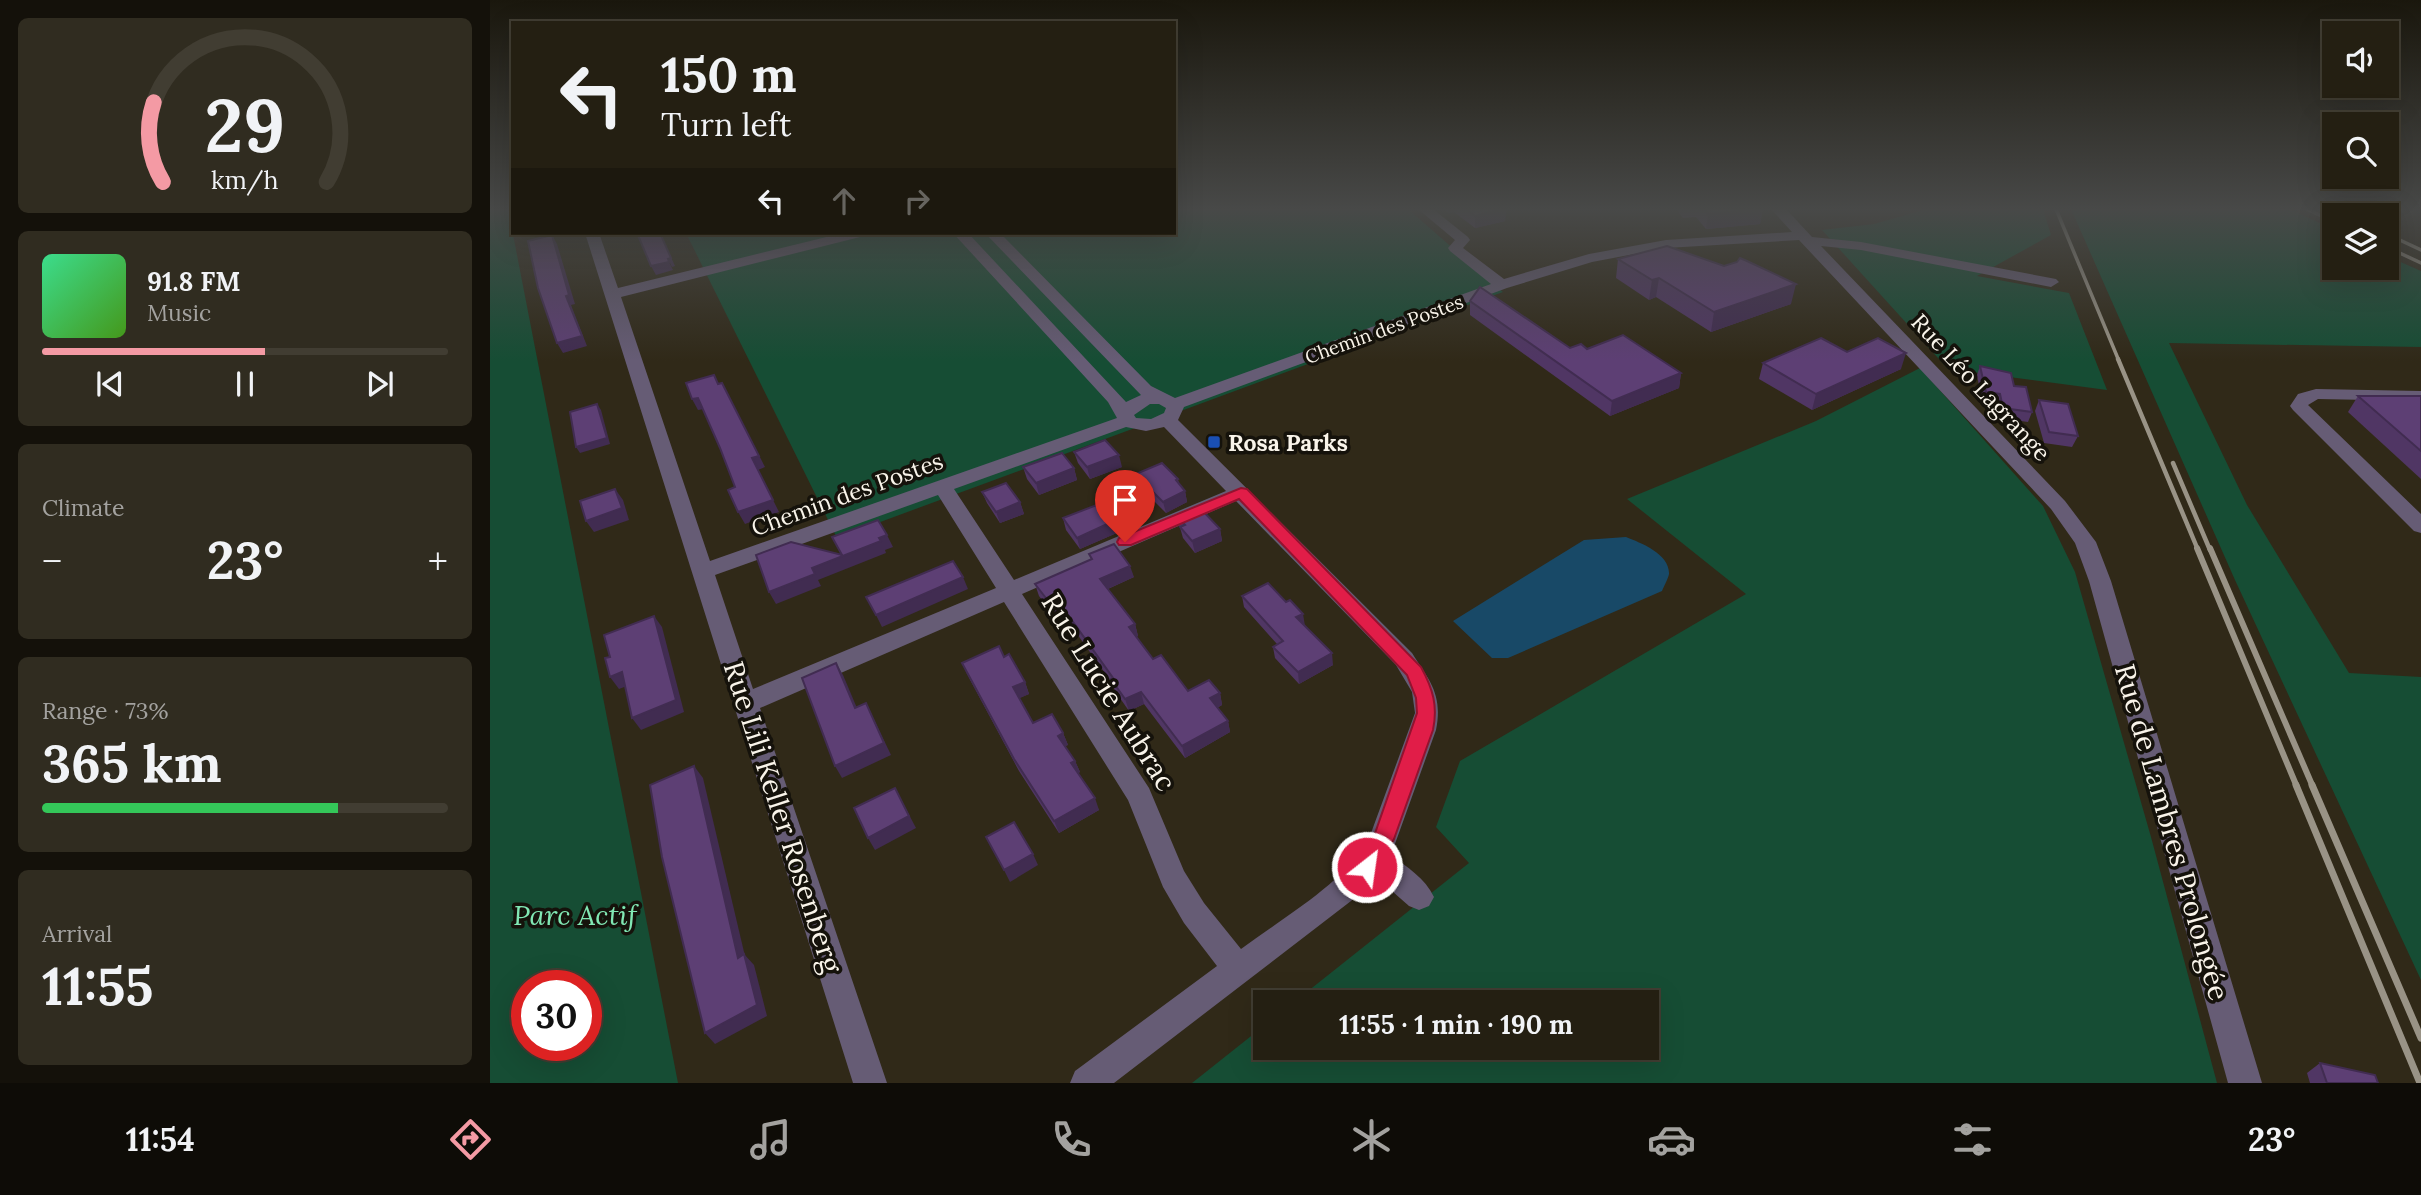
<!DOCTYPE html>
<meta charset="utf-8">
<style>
body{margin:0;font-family:Lora,serif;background:#302c20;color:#f1f3f6;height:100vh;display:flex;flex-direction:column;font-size:26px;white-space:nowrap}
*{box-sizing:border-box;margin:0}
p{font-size:23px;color:#a3a29f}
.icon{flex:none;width:38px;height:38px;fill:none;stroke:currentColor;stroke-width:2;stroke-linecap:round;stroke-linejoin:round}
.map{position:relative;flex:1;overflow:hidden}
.drawer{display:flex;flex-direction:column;gap:18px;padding:18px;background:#14110a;width:490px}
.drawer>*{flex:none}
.banner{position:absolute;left:21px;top:21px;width:665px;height:214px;border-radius:0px;box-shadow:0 7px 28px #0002,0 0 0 2px #413d32;background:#241f12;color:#f1f3f6;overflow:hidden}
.tools{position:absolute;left:1832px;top:21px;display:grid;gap:14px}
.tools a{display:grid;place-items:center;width:77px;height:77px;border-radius:0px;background:#241f12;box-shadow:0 7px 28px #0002,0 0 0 2px #413d32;font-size:35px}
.speed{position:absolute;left:21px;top:970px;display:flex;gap:14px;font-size:35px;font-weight:700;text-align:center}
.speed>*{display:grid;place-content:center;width:91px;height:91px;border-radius:50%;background:#241f12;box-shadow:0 7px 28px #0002,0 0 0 2px #413d32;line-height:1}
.speed .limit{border:10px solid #d22;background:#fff;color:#111}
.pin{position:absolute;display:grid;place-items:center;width:60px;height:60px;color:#fff;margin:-72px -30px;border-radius:50% 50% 50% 0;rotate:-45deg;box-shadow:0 0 7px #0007}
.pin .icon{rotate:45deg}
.me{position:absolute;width:77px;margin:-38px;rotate:30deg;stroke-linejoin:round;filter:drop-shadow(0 0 5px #0008)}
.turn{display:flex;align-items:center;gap:24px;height:147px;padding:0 35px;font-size:32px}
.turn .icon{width:91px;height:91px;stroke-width:2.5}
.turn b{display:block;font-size:49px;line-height:60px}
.lanes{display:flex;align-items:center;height:66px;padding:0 35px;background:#0003;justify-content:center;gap:35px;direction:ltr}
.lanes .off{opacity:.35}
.big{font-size:52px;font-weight:700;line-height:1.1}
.drawer .card{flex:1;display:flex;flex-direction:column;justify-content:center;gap:10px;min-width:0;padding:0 24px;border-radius:10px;background:#302c20}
.drawer .dial{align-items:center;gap:0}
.dial svg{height:182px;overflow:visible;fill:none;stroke:#413d32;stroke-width:7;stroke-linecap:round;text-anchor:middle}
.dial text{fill:#f1f3f6;stroke:none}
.song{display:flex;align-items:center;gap:21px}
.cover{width:84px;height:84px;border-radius:10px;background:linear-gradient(135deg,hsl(150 70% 55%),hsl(100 70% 35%))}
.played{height:7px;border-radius:4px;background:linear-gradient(90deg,#f49aa4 55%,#413d32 55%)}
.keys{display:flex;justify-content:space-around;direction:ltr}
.heat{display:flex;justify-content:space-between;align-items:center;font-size:38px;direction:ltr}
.charge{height:10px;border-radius:5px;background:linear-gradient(90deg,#34c759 73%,#413d32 0)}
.trip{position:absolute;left:763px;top:990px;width:406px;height:70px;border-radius:0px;background:#241f12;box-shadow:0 7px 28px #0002,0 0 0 2px #413d32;font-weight:700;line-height:70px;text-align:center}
.menu{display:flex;height:112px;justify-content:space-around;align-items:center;background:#0e0c07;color:#a3a29f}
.menu .icon{width:49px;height:49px}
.menu .selected{color:#f49aa4}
.menu b{font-size:32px;color:#f1f3f6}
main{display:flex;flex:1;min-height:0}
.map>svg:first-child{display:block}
.green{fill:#164d34;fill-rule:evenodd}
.water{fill:#184967}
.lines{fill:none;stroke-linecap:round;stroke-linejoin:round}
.minor{fill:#665c75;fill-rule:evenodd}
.rail-far3{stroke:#999386;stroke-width:3.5}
.rail-far2{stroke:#999386;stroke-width:4.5}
.rail-far1{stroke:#999386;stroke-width:6}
.rail{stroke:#999386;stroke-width:7}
.wall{fill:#503664}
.shaded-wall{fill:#412c51}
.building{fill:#5d3f74;stroke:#412c51;stroke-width:2}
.route{fill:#e11d48;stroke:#92132f;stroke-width:2}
.transit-dot{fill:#1a4fb4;stroke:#15120b;stroke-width:2.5}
.labels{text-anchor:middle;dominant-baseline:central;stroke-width:7;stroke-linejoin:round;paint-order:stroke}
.far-street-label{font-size:19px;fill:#f9f4ea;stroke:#15120b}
.street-label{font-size:23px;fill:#f9f4ea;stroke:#15120b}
.poi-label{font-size:23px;font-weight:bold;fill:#f9f4ea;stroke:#15120b;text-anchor:start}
.near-street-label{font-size:28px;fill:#f9f4ea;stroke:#15120b}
.near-park-label{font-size:28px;font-style:italic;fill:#81e8b4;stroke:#15120b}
</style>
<main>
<section class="drawer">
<div class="card dial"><svg viewBox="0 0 100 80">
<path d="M14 69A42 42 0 1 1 86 69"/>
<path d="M14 69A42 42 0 0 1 10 34" stroke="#f49aa4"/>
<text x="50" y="56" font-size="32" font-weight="700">29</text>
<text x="50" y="72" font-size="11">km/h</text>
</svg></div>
<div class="card">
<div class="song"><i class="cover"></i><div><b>91.8 FM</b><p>Music</p></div></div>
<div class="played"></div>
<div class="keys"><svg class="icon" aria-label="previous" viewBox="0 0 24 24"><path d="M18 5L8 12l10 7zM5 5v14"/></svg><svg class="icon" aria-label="pause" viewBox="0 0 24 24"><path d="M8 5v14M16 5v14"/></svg><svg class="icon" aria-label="next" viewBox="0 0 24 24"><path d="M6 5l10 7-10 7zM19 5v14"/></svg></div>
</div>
<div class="card"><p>Climate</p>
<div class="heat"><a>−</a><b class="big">23°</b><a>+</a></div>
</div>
<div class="card"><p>Range · 73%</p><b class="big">365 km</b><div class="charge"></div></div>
<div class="card"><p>Arrival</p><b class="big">11:55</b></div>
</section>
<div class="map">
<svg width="1931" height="1083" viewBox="0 0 1931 1083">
<rect width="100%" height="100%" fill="#302918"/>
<g class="green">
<path d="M0 209H18L20 219 188 1083H0ZM37 985H96V1045H37Z"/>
<path d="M684 209H918L1013 292 347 538 196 233H684Z"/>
<path d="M1436 209H1553L1561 235 1487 276 1579 293 1617 390 1458 369 1332 230 1384 224Z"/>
<path d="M1581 209H1800L1844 230V268H1897V256L1931 271V347L1679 343 1757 505 1859 673 1931 677V980L1745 580Z"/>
<path d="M1430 368 1553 506 1585 572 1661 837 1727 1083H702L775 1025V1048H1157V1003H803L979 863 946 827 970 761 1256 594 1137 499 1326 421Z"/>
</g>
<path class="water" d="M1136 537C1151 543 1180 554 1179 574 1178 579 1174 586 1172 591L1018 658H1002L963 621 1094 540Z"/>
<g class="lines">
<g class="minor">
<path d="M928 209H943L978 237 980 240 973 248 1014 279 1099 254 1176 240 1302 232 1281 209H1296L1322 237 1371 242 1566 279 1569 282 1561 287 1371 250 1331 246 1575 501 1606 542 1621 581 1772 1083H1738L1599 581 1585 543 1561 509 1309 240 1176 248 1102 262 1017 288 694 407 688 420 922 653C940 681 953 695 946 730L901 855C917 867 935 878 944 897L939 906 929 910 919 906 886 877 861 901 624 1083H580L585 1071 727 966 694 923 673 887 638 800 514 602 270 708 397 1083H363L95 233H109L128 288 353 233H376L374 236 131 297 220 561 627 418 618 402 463 233H478L636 402 651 395 495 233H510L661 386 685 398 1001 284 960 251 958 248 965 240ZM660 404H669L676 408 674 413 661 419 646 418 644 415ZM636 427 656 431 674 427 736 491 524 580 464 489ZM448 495 506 588 263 689 225 575ZM746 501 906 665 922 692 925 713 877 844C846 888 794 917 751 949L714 903 694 871 659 788 532 594Z"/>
<path d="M1826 389 1931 391V401L1828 399 1818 405 1931 514V533L1924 531 1803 410 1800 406 1808 394Z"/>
</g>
<g class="rail-far3">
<path d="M1566 209 1629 361"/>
<path d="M1817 209 1844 222"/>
<path d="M1844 209 1857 215"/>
<path d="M1897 234 1931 250"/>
<path d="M1897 247 1931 263"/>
</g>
<g class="rail-far2">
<path d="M1628 359 1708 550"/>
<path d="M1683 463 1720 550"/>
</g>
<g class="rail-far1">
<path d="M1707 548 1807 787"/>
<path d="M1720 548 1823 787"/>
</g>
<g class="rail">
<path d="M1806 785 1930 1083"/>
<path d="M1822 785 1931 1038"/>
</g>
</g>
<g class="wall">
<path d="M954 209H1016L1015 221 985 228 964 212 959 213Z"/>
<path d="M1186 209H1273L1270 224 1216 229 1206 217 1193 218Z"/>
<path d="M1128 259 1301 304 1221 332 1166 297 1159 300 1126 278Z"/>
<path d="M980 301 1080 348 1097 349 1191 373 1189 388 1120 416 980 315Z"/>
<path d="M1357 352 1411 369 1322 410 1269 379 1273 363Z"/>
<path d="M1490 366 1524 386 1542 412 1538 422 1509 418 1506 404 1492 402 1487 375Z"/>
<path d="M1868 396H1931V479L1858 412Z"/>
<path d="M1549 400 1588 436 1582 447 1554 443 1545 411Z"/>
<path d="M584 452 632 467 600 479 588 463Z"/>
<path d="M533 467 584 468 587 480 549 495 537 479Z"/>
<path d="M641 476 688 479 689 485 695 491 697 502 676 513 663 500 658 502 643 487Z"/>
<path d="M492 492 530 502 534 514 510 523 497 503Z"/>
<path d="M687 517 730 529 732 541 705 553 693 538Z"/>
<path d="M573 518 629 532 590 549 576 530Z"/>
<path d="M599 554 644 577 618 589 645 624 648 636 646 637 663 659 698 691 730 693 732 705 727 708 738 721 740 732 695 758 654 704 639 711 625 691 622 683 570 610 563 614 549 596 545 584 601 559Z"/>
<path d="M752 596 815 626 843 665 809 684 785 658 783 647 787 644 754 607Z"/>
<path d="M514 657 535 682 539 694 529 698 543 723 573 733 578 745 575 746 585 761 590 772 588 773 609 810 569 833 529 771 477 674 472 663Z"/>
<path d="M1830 1063 1888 1083H1820L1817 1073Z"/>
</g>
<g class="shaded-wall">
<path d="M959 209H964V212L959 213Z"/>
<path d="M1016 209 1015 221 985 228V216Z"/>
<path d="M1273 209 1270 224 1216 229 1218 214Z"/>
<path d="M170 233 185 266 182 267 178 259Z"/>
<path d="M62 235 67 244 85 304 81 305 97 346 73 353 67 343 76 296Z"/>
<path d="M179 262 183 270 166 275 161 266Z"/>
<path d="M1169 278 1166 297 1159 300 1162 280Z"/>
<path d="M1306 284 1301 304 1221 332 1224 312Z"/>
<path d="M1416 353 1411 369 1322 410 1326 394Z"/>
<path d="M1191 373 1189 388 1120 416 1122 401Z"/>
<path d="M232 383 275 467 268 470 289 512 255 524 248 512Z"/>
<path d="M208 398 214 409 208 410 202 399Z"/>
<path d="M107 404 111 410 120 444 90 453 86 447Z"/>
<path d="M629 455 632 467 600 479 597 467Z"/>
<path d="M584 468 587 480 549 495 546 483Z"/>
<path d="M125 489 133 500 139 520 104 532 96 521Z"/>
<path d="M660 489 663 500 658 502 655 491Z"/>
<path d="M695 491 697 502 676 513 673 502Z"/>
<path d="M530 502 534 514 510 523 506 512Z"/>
<path d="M626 520 629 532 590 549 587 538Z"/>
<path d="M730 529 732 541 705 553 702 541Z"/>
<path d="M397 535 403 547 395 550 396 553 328 580 331 586 286 604 279 592 322 568Z"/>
<path d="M640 566 644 577 613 591 610 579Z"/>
<path d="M473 577 478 589 392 627 386 615Z"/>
<path d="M566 598 570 610 563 614 559 602Z"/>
<path d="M813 614 815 626 806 617Z"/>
<path d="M164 616 172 627 194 712 151 730 142 718Z"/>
<path d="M645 624 648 636 642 639 639 627Z"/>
<path d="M842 653 843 665 809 684 808 672Z"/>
<path d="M346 663 353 675 372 720 365 708Z"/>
<path d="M132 672 142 684 129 689 120 677Z"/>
<path d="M535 682 539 694 528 699 523 687Z"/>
<path d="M651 692 654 704 639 711 635 699Z"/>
<path d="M730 693 732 705 722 710 720 698Z"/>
<path d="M376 703 401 755 352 778 345 766Z"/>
<path d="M738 721 740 732 695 758 692 746Z"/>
<path d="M573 733 578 745 572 747 568 736Z"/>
<path d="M585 761 590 772 585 775 581 763Z"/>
<path d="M204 766 213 778 258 969 248 958Z"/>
<path d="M405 788 426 828 385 850 378 838Z"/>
<path d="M605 798 609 810 569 833 564 821Z"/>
<path d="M543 854 548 865 520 882 514 870Z"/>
<path d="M254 954 264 965 277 1016 225 1044 215 1033Z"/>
</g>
<g class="building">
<path d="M976 209H1013L985 216Z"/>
<path d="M1214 209H1273L1218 214Z"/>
<path d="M147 233H170L181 258 178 259 179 262 161 266Z"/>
<path d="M62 235 79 295 76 296 92 336 67 343 48 288 38 241Z"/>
<path d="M1177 246 1234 266 1247 262 1250 258 1257 261 1306 284 1224 312 1169 278 1162 280 1128 259Z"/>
<path d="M990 287 1080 348 1091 344 1097 349 1133 335 1191 373 1122 401 980 301Z"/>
<path d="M1331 338 1357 352 1388 338 1416 353 1326 394 1273 363Z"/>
<path d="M1490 366 1521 373 1524 386 1536 387 1542 412 1513 408 1510 394 1496 392Z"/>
<path d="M224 375 228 384 232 383 269 456 262 458 283 500 248 512 238 490 245 487 230 448 208 398 202 399 196 383Z"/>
<path d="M1868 396H1931V451Z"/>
<path d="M1549 400 1578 404 1588 436 1559 432Z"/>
<path d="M107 404 117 438 86 447 80 412Z"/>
<path d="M615 440 629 455 597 467 584 452Z"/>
<path d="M572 453 584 468 546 483 533 467Z"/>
<path d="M672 463 688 479 686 480 695 491 673 502 660 489 655 491 641 476Z"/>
<path d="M516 483 530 502 506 512 492 492Z"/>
<path d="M125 489 132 508 96 521 90 501Z"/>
<path d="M612 503 626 520 587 538 573 518Z"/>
<path d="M709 507 730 529 702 541 690 527 695 525 687 517Z"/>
<path d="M388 520 397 535 389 538 391 541 322 568 325 574 279 592 266 555 301 542 352 555 342 537Z"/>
<path d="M624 544 640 566 610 579 645 624 639 627 663 659 671 655 698 691 719 680 730 693 720 698 738 721 692 746 651 692 635 699 621 679 623 678 566 598 559 602 545 584 602 559 599 554Z"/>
<path d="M463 561 473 577 386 615 376 597Z"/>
<path d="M778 583 796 602 800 600 813 614 806 617 842 653 808 672 783 647 793 641 752 596Z"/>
<path d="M164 616 186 700 142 718 132 672 120 677 115 658 120 657 114 635Z"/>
<path d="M509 646 514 657 519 654 535 682 523 687 543 723 562 714 573 733 568 736 585 761 581 763 605 798 564 821 524 759 472 663Z"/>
<path d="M346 663 365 708 376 703 394 743 345 766 312 678Z"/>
<path d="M204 766 248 958 254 954 267 1005 215 1033 172 857 160 785Z"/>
<path d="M405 788 419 816 378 838 364 808Z"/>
<path d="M524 822 543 854 514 870 496 837Z"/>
<path d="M1830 1063 1885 1075 1888 1083H1837Z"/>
</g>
<linearGradient id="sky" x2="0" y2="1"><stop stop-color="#1a170d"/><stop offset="0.58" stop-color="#484948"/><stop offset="1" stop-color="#484948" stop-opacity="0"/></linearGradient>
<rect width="1931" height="361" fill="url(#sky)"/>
<path class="route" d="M751 488 757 489 931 667C943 689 948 706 943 730L904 839 885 874 877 876 870 874 867 867 884 836 927 713 926 698 917 675 749 499 641 545H629L627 542 629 538Z"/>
<rect class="transit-dot" x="717" y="435" width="14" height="14" rx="3.5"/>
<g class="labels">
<g class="far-street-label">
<text transform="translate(894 329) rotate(-20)">Chemin des Postes</text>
</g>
<g class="street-label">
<text transform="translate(1491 387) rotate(47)">Rue Léo Lagrange</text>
<text transform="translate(357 494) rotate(-20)">Chemin des Postes</text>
</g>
<g class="poi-label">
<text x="738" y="442">Rosa Parks</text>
</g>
<g class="near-street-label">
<text transform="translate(619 692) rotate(58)">Rue Lucie Aubrac</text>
<text transform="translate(293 817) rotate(72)">Rue Lili Keller Rosenberg</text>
<text transform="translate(1682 832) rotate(74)">Rue de Lambres Prolongée</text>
</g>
<g class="near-park-label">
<text x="85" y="915">Parc Actif</text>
</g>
</g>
</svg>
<div class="tools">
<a><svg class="icon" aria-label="sound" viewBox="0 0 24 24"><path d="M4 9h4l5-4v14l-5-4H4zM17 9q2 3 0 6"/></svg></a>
<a><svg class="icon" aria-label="search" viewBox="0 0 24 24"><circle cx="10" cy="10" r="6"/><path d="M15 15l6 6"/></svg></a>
<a><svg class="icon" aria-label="layers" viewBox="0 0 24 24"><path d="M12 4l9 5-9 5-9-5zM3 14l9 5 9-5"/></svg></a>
</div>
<div class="speed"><div class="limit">30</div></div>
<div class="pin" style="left:635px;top:542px;background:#d93025"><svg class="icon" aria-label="arrive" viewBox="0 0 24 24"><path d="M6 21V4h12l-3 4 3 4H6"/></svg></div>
<svg class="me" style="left:877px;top:867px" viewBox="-20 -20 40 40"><circle r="17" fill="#e11d48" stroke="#fff" stroke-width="3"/><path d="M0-11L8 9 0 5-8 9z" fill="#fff"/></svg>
<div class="trip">11:55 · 1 min · 190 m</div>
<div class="banner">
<div class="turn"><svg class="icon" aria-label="left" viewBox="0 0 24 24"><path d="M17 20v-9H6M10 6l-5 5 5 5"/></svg><div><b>150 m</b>Turn left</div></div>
<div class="lanes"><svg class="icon" aria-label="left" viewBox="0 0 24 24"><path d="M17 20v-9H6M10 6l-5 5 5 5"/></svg><svg class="icon off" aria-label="ahead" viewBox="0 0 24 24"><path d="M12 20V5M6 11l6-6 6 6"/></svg><svg class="icon off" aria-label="right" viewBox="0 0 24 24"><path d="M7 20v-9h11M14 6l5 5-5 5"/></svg></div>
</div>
</div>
</main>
<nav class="menu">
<b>11:54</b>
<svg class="icon selected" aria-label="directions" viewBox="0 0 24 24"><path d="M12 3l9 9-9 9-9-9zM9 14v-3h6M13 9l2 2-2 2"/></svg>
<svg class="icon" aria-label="music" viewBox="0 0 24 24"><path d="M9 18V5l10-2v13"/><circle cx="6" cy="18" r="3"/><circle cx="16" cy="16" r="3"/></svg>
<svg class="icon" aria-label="phone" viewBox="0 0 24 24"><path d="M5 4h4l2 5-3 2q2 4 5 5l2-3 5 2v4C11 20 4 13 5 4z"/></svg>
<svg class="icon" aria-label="climate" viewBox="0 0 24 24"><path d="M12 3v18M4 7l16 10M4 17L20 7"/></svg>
<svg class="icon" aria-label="car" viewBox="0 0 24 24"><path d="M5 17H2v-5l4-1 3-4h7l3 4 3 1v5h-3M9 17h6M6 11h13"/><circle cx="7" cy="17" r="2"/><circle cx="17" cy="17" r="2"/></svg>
<svg class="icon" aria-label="filters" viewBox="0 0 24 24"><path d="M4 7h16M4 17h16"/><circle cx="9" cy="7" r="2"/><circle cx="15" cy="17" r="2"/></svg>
<b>23°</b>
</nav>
